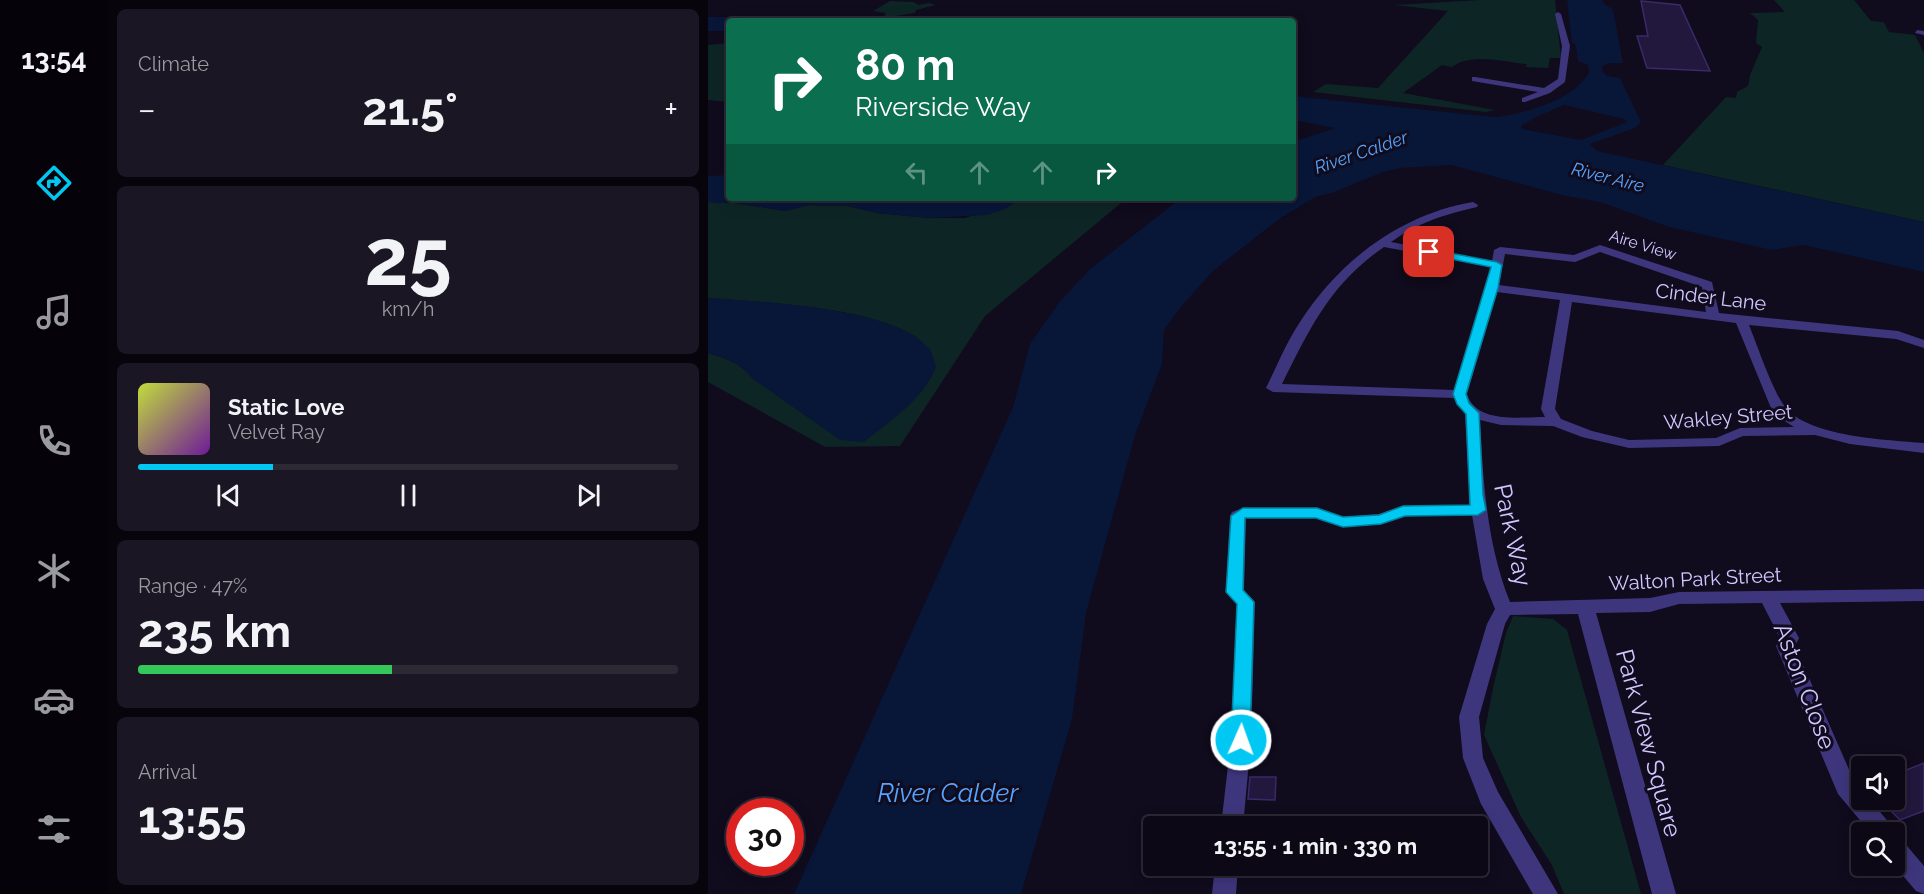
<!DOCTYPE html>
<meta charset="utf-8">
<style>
body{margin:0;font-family:Raleway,sans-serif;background:#1a1623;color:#f1f3f6;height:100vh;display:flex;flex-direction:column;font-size:22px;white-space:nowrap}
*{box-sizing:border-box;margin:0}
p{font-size:20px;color:#9a9aa1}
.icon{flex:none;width:33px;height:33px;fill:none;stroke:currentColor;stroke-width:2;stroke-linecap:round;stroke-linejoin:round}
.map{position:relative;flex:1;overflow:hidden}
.drawer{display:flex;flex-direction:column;gap:9px;padding:9px;background:#07040c;width:600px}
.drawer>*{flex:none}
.hud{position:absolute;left:18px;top:18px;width:570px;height:183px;border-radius:6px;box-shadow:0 3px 15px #0003,0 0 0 2px #2c2935;background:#0b6e4f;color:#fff;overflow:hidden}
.buttons{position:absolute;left:1143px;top:756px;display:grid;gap:12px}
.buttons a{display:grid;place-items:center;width:54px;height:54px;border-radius:6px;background:#0c0816;box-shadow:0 3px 15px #0003,0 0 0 2px #2c2935;font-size:30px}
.speed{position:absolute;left:18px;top:798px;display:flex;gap:12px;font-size:30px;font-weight:700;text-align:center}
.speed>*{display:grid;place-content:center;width:78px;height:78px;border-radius:50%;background:#0c0816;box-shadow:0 3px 15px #0003,0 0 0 2px #2c2935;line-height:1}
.speed .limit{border:9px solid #d22;background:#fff;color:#111}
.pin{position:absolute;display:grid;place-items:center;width:51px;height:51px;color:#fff;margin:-26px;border-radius:12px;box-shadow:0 3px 9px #0006}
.me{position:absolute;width:66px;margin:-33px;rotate:2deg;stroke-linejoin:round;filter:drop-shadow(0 0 4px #0008)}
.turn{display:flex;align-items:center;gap:21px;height:126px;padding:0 30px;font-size:27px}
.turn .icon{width:78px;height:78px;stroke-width:2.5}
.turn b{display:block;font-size:42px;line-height:51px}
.lanes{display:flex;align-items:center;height:57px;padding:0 30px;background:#0003;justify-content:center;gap:30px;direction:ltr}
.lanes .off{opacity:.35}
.big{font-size:45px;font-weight:700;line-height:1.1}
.drawer .widget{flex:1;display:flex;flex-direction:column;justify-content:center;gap:9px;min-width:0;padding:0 21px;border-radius:9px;background:#1a1623}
.drawer .dial{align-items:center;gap:0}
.dial b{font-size:78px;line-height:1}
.song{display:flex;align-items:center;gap:18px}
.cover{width:72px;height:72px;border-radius:9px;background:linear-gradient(135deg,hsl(70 70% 55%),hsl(280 70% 35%))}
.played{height:6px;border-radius:3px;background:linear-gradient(90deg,#00c8f2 25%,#2c2935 25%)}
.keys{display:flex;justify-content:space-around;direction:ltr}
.heat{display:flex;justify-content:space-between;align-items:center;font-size:33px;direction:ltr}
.charge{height:9px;border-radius:4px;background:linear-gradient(90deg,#34c759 47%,#2c2935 0)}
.trip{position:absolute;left:435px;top:816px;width:345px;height:60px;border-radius:6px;background:#0c0816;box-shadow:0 3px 15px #0003,0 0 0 2px #2c2935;font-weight:700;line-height:60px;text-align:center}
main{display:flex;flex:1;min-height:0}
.tab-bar{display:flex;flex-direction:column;width:108px;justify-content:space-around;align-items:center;background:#050309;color:#9a9aa1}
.tab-bar .icon{width:42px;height:42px}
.tab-bar .active{color:#00c8f2}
.tab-bar b{font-size:27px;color:#f1f3f6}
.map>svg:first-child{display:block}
.green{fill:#0e2526}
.water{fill:#081638;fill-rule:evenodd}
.building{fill:#22173d;stroke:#3b2969;stroke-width:1.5}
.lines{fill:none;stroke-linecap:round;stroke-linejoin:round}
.street{fill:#3e367c;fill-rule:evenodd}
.route{fill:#00c8f2;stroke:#00829d;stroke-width:1.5}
.labels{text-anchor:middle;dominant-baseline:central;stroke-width:6;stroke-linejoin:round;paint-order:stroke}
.far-street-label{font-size:16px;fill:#d1c7ff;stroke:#100b1d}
.far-water-label{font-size:18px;font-style:italic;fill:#55a4ff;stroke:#100b1d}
.street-label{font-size:20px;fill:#d1c7ff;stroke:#100b1d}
.near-street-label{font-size:24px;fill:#d1c7ff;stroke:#100b1d}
.near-water-label{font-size:26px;font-style:italic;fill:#55a4ff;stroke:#100b1d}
</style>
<main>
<nav class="tab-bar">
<b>13:54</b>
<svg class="icon active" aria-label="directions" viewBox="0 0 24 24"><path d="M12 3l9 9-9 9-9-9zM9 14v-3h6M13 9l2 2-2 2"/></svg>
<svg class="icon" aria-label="music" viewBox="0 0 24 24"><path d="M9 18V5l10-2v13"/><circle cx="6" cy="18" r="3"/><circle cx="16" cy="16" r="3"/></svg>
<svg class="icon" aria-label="phone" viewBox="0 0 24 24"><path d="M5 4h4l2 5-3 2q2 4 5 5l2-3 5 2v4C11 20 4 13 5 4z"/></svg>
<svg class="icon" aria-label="climate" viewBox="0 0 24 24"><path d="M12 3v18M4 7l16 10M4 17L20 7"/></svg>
<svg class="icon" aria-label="car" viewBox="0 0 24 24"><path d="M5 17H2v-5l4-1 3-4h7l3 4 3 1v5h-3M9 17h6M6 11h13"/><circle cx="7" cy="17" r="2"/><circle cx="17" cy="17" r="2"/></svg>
<svg class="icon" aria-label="filters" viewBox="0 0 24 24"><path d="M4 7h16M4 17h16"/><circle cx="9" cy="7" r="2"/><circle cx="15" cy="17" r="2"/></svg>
</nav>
<section class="drawer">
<div class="widget"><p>Climate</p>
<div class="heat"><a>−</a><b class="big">21.5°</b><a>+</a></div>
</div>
<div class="widget dial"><b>25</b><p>km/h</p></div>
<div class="widget">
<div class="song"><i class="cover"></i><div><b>Static Love</b><p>Velvet Ray</p></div></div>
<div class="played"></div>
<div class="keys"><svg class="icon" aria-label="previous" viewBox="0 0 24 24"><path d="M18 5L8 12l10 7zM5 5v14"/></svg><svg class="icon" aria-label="pause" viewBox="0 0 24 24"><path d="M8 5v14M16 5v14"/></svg><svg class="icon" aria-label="next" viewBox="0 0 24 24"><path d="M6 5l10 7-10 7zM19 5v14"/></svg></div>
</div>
<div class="widget"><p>Range · 47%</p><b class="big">235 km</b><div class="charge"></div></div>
<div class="widget"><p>Arrival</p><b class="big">13:55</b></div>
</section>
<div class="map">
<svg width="1216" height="894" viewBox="0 0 1216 894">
<rect width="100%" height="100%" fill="#100b1d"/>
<g class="green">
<path d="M773 0H847L853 58H842L840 68 818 67 819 64C796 62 763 52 744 67L734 65 695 93 787 110 778 112 605 92 618 84 670 88 740 11 686 5Z"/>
<path d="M1066 0H1146L1163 21 1176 22 1181 32 1207 35 1216 53V222L955 165 1018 97 1028 98 1029 92 1040 86 1042 75 1054 47 1048 43 1050 20 1042 13 1077 12Z"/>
<path d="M182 1 206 2 210 5 221 3 228 5 208 10 207 13 175 18 178 13 165 11Z"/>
<path d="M21 43V102L0 100V45Z"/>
<path d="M306 198H419L277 316 192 446 117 447 0 382V353C18 358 33 363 45 379L222 350C216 345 211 338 204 335 156 306 57 303 0 298V202L27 203 78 211 100 205 140 206 169 213 222 218H257L306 202Z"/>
<path d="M805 616 845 619 859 630 933 894H856L844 865 813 817 776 735 785 688 798 633Z"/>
</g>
<g class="water">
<path d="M859 0H894L897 5 905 9 915 63H902L894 66 895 72 899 76 912 78 933 122 927 128 882 144 889 151 1216 222V272L1096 245 1064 250 961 227 892 202 858 196 743 165 693 168 675 172 624 193 609 196 571 219 505 271 471 309 456 330 454 364 427 435 378 613 364 719 313 894H86L305 407 322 344 352 301 381 270 473 198H585V142L627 128 585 120V96L785 117C813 115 868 100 881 72L880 65 870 61 868 45 864 43ZM856 105 916 119 919 122 873 140 815 129 813 126 828 117Z"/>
<path d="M0 17H107L148 21H21V31H0Z"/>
<path d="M21 175V198H306L307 202 297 209 279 215 222 218 169 213 140 206 100 205 78 211 27 203 0 202V176Z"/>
<path d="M0 298C50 301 192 308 221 349 225 354 226 361 228 367 216 399 182 421 156 442L132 440 45 379C33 363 18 358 0 353Z"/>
</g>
<g class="building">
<path d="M933 1 972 5 1002 71 939 68 929 36H940Z"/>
<path d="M1216 763V811L1192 820 1172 800H1186V775Z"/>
<path d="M542 777H568L567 800 540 799Z"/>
</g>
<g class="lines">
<g class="street">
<path d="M850 12 853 14 862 46 857 82 842 93 817 102H814V98L830 92 764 81V77H767L836 88 850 79 854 46 847 14Z"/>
<path d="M1209 30 1216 31V35L1207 33Z"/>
<path d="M765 202 770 205 769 207C735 215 712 222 683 242L784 261 786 250 792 247 866 255 892 245 1004 282 1011 313 1190 331 1216 340V348L1188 339 1041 325C1049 344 1066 396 1079 409 1104 437 1180 440 1216 443V453L1142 444 1107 435 1035 436 1011 446 921 448 874 437 845 426 793 425 772 420C775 482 779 545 802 602L942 598 971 592 1216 589V601L1072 603 1091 638 1087 646 1146 781 1154 790V800H1162L1183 825 1186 832H1162L1130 794 1068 646 1072 638 1054 603 971 604 942 612 888 613 968 894H944L870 614 802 615 797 624 771 717 775 758 790 792 850 894H825L773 804 755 758 751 717 779 624 787 609 775 579 764 515 697 516 673 524 635 527 608 518H538L536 590 547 602 543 740 535 826H513L523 740 529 604 518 592 522 516 524 512 535 508H609L636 517 671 514 695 506 762 505 757 414 746 398 565 392 558 388C569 366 578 343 592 322 631 261 693 214 765 202ZM676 247 783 267 746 390 574 384C602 328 622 284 676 247ZM892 252 994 287 998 312 791 285 797 254 867 262ZM789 292 852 300 833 409 837 417C813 417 768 424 759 394ZM864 302 1028 323 1063 408 1069 416 1086 427 1032 428 1008 438 921 440 884 431 853 419 847 409Z"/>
<path d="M1186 837 1194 840 1216 866V894L1208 891 1186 865Z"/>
<path d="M507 866H530L528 894H504Z"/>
</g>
</g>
<path class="route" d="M721 249 789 262 794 265 790 288 758 394 761 403 771 413 775 495 778 510 770 515 697 516 673 524 635 527 608 518H537L535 590 546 602 542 740 539 745 533 747 526 745 523 740 529 604 518 592 523 516 535 508H609L635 517 671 515 695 506 762 505 758 414 749 404 745 394 783 267 718 254 716 252Z"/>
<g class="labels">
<g class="far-street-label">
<text transform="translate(935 245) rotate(17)">Aire View</text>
</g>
<g class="far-water-label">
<text transform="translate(653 152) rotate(-19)">River Calder</text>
<text transform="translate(900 177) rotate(14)">River Aire</text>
</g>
<g class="street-label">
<text transform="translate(1003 297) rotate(7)">Cinder Lane</text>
<text transform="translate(1020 417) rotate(-5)">Wakley Street</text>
<text transform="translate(987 579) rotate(-3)">Walton Park Street</text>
</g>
<g class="near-street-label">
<text transform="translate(805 535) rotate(78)">Park Way</text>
<text transform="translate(1097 686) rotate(69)">Aston Close</text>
<text transform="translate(941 743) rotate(75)">Park View Square</text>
</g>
<g class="near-water-label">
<text x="240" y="793">River Calder</text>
</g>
</g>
</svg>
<div class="buttons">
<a><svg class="icon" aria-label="sound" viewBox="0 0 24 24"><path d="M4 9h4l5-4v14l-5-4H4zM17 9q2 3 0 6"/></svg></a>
<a><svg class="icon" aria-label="search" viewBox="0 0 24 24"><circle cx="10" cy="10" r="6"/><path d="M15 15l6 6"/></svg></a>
</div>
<div class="speed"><div class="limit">30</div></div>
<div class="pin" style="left:721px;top:252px;background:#d93025"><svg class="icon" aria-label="arrive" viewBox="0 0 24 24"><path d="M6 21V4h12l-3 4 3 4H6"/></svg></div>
<svg class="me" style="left:533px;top:740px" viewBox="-20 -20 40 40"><circle r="17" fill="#00c8f2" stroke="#fff" stroke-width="3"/><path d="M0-11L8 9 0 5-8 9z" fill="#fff"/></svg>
<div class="trip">13:55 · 1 min · 330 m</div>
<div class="hud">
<div class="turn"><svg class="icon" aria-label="right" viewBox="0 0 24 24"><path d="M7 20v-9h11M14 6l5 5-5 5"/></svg><div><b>80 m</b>Riverside Way</div></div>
<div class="lanes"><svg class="icon off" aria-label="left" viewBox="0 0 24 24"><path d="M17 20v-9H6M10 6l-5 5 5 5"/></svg><svg class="icon off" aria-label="ahead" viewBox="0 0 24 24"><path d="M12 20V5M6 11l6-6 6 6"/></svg><svg class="icon off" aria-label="ahead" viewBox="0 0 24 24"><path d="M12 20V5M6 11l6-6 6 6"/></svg><svg class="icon" aria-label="right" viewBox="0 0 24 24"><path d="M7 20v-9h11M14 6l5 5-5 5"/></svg></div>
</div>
</div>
</main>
